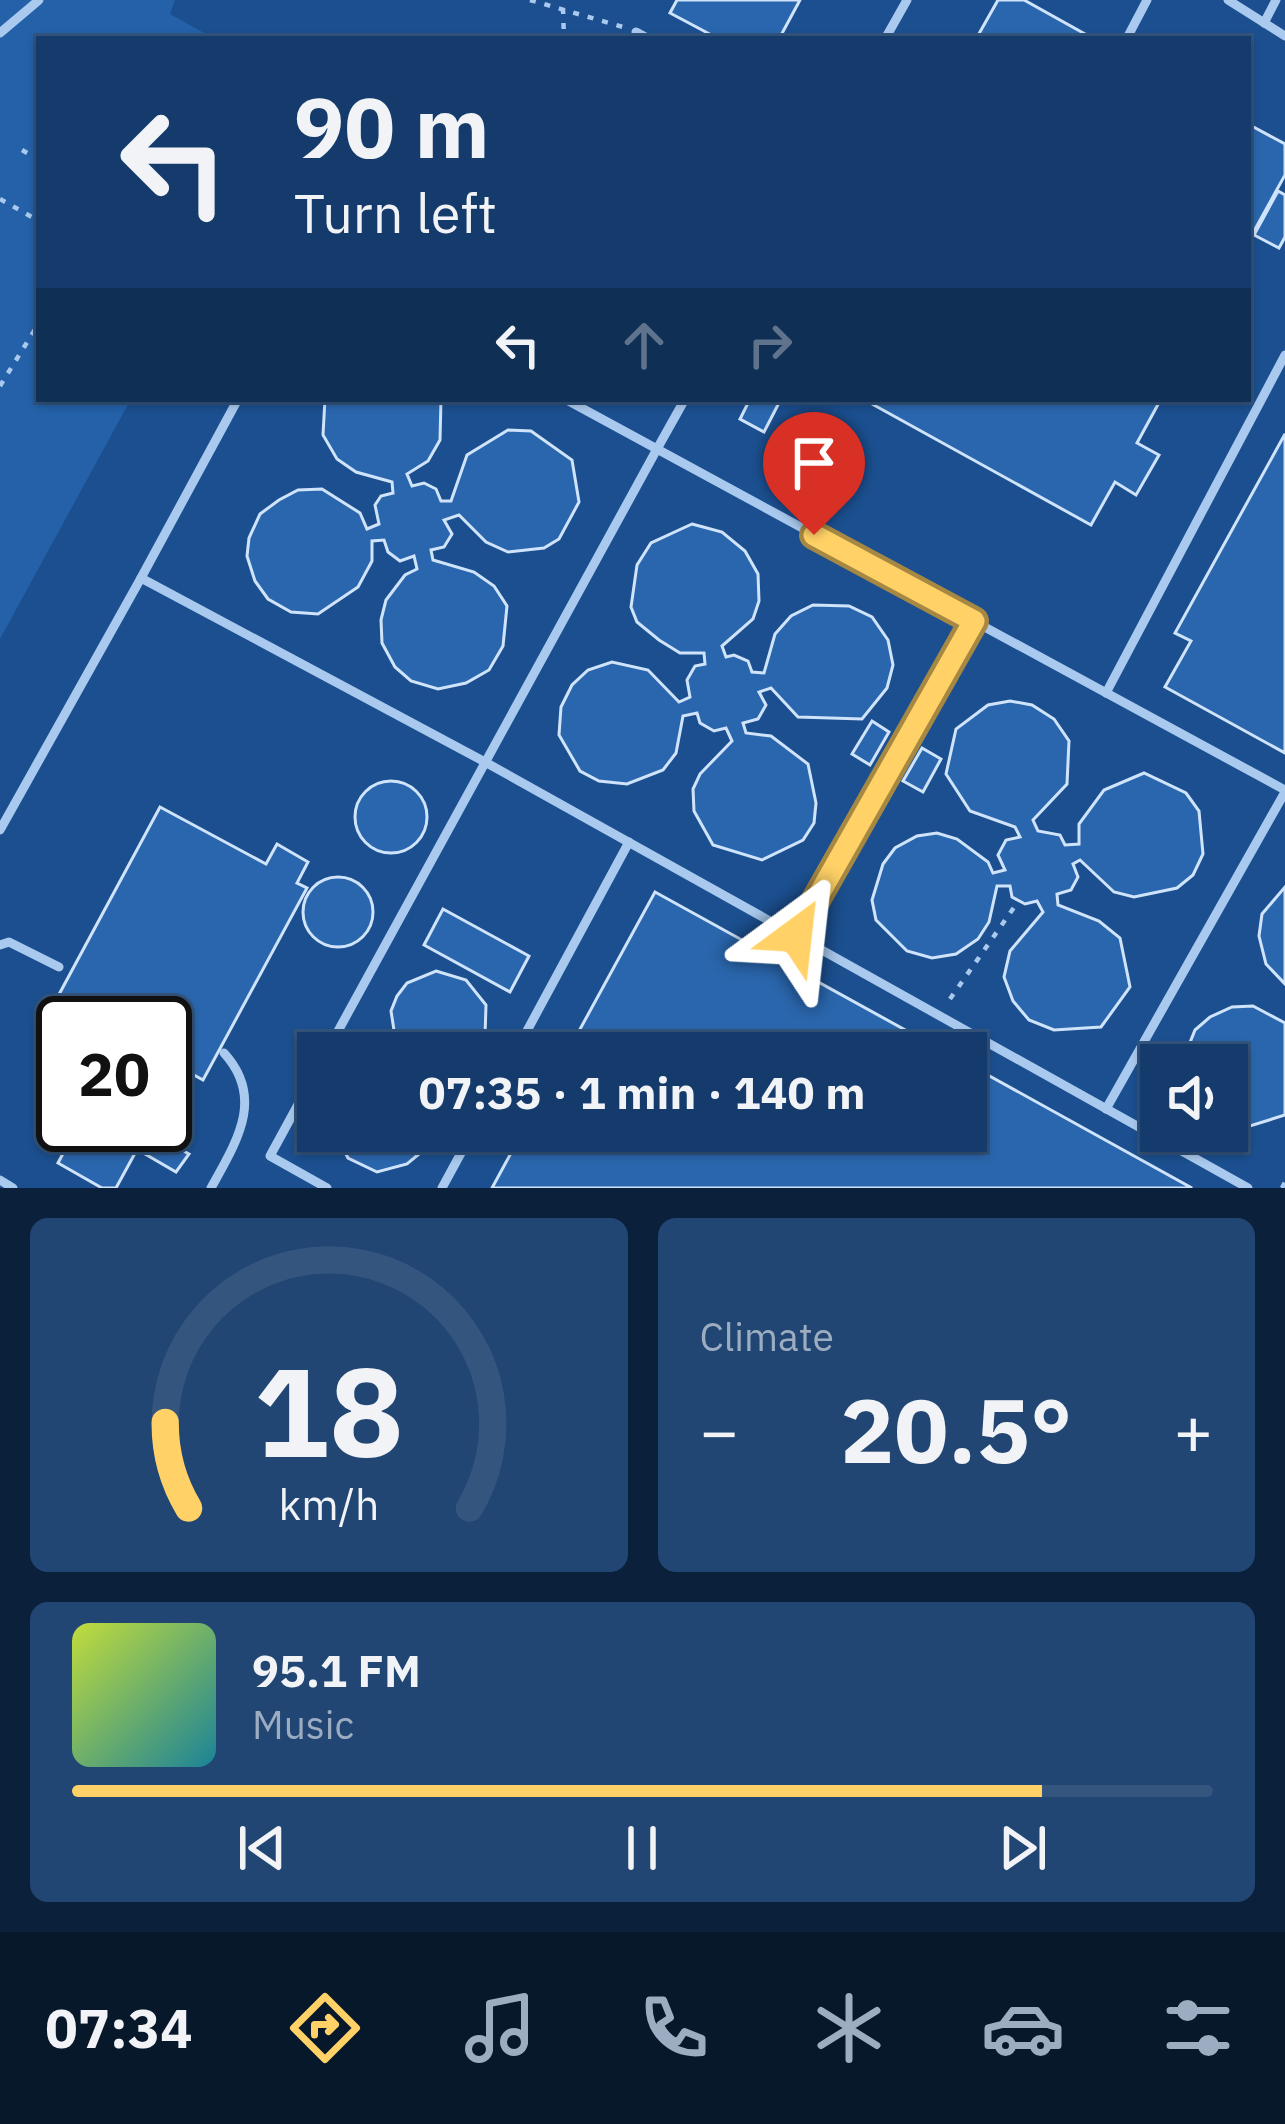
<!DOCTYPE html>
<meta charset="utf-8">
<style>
body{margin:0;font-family:"IBM Plex Sans",sans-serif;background:#214673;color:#f1f3f6;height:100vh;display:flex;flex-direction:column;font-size:45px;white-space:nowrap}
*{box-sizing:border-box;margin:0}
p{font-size:39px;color:#9dadc1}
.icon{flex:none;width:66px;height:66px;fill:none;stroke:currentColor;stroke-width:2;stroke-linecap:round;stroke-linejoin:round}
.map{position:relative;height:1188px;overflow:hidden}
.side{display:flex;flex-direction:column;gap:30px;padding:30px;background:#0b203b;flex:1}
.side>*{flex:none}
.top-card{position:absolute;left:36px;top:36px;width:1215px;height:366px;border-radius:0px;box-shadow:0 3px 9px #0004,0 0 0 3px #33557e;background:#143b6b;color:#f1f3f6;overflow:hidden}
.tools{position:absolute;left:1140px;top:1044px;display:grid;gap:24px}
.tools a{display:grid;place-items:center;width:108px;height:108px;border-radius:0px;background:#143b6b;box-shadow:0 3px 9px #0004,0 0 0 3px #33557e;font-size:60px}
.speed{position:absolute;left:36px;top:996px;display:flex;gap:24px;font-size:60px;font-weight:700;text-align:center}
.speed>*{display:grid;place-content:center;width:156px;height:156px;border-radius:50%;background:#143b6b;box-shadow:0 3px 9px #0004,0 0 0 3px #33557e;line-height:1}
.speed .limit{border:6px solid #111;border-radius:18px;background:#fff;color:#111}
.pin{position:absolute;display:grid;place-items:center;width:102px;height:102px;color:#fff;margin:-123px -51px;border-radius:50% 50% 50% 0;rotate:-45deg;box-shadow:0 0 12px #0007}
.pin .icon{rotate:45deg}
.me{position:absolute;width:132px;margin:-66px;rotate:30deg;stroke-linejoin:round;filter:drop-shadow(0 0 9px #0008)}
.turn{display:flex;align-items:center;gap:42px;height:252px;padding:0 60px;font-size:54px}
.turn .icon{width:156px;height:156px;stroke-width:2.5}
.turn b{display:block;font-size:84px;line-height:102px}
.lanes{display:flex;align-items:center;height:114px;padding:0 60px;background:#0003;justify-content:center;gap:60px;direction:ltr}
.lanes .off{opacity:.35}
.big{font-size:90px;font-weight:700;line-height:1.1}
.side .widget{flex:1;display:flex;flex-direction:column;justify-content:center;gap:18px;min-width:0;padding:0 42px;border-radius:18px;background:#214673}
.side .dial{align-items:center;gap:0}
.dial svg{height:312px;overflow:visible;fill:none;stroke:#33557e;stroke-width:7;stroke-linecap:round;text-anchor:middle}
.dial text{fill:#f1f3f6;stroke:none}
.song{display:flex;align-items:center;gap:36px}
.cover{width:144px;height:144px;border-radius:18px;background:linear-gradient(135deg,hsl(70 70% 55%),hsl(190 70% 35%))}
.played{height:12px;border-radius:6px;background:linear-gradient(90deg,#ffd166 85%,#33557e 85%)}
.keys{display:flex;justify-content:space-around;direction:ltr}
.heat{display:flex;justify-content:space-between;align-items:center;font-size:66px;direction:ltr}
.side .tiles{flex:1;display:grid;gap:30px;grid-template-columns:1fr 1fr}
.widget:last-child{grid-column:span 2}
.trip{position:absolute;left:297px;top:1032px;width:690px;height:120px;border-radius:0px;background:#143b6b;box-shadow:0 3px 9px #0004,0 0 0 3px #33557e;font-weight:700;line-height:120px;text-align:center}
.tab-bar{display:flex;height:192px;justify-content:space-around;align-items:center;background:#08182b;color:#9dadc1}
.tab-bar .icon{width:84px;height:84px}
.tab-bar .selected{color:#ffd166}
.tab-bar b{font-size:54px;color:#f1f3f6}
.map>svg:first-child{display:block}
.green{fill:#2461a8}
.building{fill:#2a66ad;stroke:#cfe3fa;stroke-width:3}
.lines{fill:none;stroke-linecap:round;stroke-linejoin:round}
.path{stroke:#a9c9ee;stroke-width:4.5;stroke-dasharray:6 9;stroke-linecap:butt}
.service{stroke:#a9c9ee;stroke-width:9}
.route-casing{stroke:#a68842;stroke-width:30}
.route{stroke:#ffd166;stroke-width:21}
</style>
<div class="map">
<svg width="1285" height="1188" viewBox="0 0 1285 1188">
<rect width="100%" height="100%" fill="#1b4f8f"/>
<path class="green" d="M0 0H175L170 14 215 39H39V399H131L0 639Z"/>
<g class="building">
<path d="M677 0H800L779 39H719L670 13Z"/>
<path d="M998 0H1024L1094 39H976Z"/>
<path d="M1248 124 1285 144V175L1248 242Z"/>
<path d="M1278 191 1285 195V237L1279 248 1254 235Z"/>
<path d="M325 399H441L440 440 428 461 407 474 412 486 424 483 436 489 441 501H451L467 455 508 430 531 431 572 460 579 502 559 539 544 548 508 552 486 542 459 515 444 520 452 534 444 547 431 550 433 560 474 572 494 586 507 606 503 646 489 670 466 683 438 689 411 681 395 667 382 643 381 620 386 600 405 575 417 569 414 556 400 561 388 552 384 540 372 541V561L358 587 318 614 291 612 268 599 255 581 247 556 249 538 260 514 279 500 298 490 322 489 360 513 367 529 379 524 375 505 381 496 393 493 392 482 356 472 337 459 323 435Z"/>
<path d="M750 399H781L764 432 740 419Z"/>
<path d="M863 399H1161L1137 443 1159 455 1136 495 1115 482 1091 525Z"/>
<path d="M1285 434V753L1165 687 1191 641 1175 633Z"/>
<path d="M692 524 722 532 745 551 758 574 759 601 753 619 722 646 726 657 734 655 748 661 752 672 764 673 775 634 791 616 813 605 849 606 872 617 888 640 893 665 887 688 862 719 798 717 771 688 759 692 766 705 758 719 743 723 746 733 771 736 808 764 816 803 814 823 803 840 762 860 713 845 694 811 693 789 700 774 732 741 726 728 714 731 700 723 697 713 683 716 676 753 663 770 627 784 599 781 580 771 559 735 561 707 572 685 588 670 612 662 648 670 679 702 690 697 687 680 695 666 705 664 704 653H680L659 640 637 622 631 607 637 565 651 543Z"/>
<path d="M1010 701 1032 705 1054 719 1069 741 1067 784 1033 820 1038 831 1060 835 1065 845 1079 844V824L1104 790 1144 773 1186 793 1199 811 1203 854 1193 875 1177 888 1134 897 1114 892 1080 860 1073 864 1078 877 1071 890 1057 894 1058 905 1099 921 1120 938 1130 987 1101 1027 1054 1030 1029 1020 1013 1001 1004 977 1010 951 1043 912 1037 901 1025 904 1012 897 1010 886H997L989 922 978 939 956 954 932 958 907 951 876 920 872 900 883 864 895 848 917 836 937 833 957 839 988 862 993 873 1005 870 998 855 1006 840 1020 837 1015 827 970 811 946 774 956 729 988 705Z"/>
<path d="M872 721 889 732 870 765 852 754Z"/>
<path d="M922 748 941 759 923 792 903 781Z"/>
<circle cx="391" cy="817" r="36"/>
<path d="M160 807 266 864 277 844 308 862 297 883 307 888 203 1080 165 1059V1023H98L56 1000Z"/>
<circle cx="338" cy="912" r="35"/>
<path d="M1285 887V984L1266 964 1259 936 1262 914Z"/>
<path d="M655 892 947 1053H567Z"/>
<path d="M443 909 529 956 510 992 424 945Z"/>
<path d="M436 971 466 980 486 1005 485 1036 474 1053H404L396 1043 391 1011 397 996 407 983Z"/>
<path d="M1253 1006 1285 1023V1115L1237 1130 1227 1127V1065H1186L1185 1055 1195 1030 1210 1017 1232 1007Z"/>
<path d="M966 1063 1192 1188H492L523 1131H966Z"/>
<path d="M78 1125H131L146 1133 116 1188H102L58 1163Z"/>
<path d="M334 1131H428L419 1154 407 1164 377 1172 348 1158Z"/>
<path d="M156 1136 189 1154 176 1172 145 1154Z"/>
</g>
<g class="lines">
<g class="path">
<path d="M530 0 623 27"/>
<path d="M563 8 564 39"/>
<path d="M22 150 39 160"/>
<path d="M0 199 39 221"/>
<path d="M0 386 39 323"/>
<path d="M950 999 1015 906"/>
<path d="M1282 1188 1285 1182"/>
</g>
<g class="service">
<path d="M1228 0 1285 36"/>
<path d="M1264 23 1276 0"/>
<path d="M636 32 649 39"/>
<path d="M0 33 39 0"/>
<path d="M1127 38 1147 0"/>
<path d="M885 39 907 0"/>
<path d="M685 399 657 449 1285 790"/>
<path d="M141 578 238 399"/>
<path d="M1106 693 1285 355"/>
<path d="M0 830 141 578 485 762 1248 1188"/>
<path d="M796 936 974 621"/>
<path d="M0 945 9 942 59 967"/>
<path d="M326 1053 657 449 565 399"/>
<path d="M515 1053 629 842"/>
<path d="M318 1068 270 1156 327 1188"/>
<path d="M1106 1109 1285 792"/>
<path d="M0 1180 13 1188"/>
<path d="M211 1188C237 1141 265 1098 224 1053"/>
<path d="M442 1188 473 1131"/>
</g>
</g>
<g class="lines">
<g class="route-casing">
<path id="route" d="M796 935 974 621 814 535"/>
</g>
<use href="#route" class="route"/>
</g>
</svg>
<div class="tools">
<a><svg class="icon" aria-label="sound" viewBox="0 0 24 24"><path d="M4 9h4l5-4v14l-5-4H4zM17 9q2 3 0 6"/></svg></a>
</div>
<div class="speed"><div class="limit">20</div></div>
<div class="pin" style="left:814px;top:535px;background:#d93025"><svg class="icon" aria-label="arrive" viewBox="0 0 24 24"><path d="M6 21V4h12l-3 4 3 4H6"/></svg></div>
<svg class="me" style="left:796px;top:935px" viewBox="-20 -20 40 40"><path d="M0-17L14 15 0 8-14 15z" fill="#ffd166" stroke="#fff" stroke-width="4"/></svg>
<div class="trip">07:35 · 1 min · 140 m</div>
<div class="top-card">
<div class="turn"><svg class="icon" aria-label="left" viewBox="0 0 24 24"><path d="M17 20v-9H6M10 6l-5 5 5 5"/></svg><div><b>90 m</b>Turn left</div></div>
<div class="lanes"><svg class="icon" aria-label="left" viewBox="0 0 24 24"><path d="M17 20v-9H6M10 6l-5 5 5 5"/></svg><svg class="icon off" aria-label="ahead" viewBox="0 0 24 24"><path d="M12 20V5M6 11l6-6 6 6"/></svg><svg class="icon off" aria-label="right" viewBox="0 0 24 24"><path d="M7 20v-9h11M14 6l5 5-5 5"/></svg></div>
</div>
</div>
<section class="side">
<div class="tiles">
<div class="widget dial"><svg viewBox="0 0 100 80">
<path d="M14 69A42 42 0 1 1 86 69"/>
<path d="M14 69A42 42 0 0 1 8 47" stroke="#ffd166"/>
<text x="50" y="56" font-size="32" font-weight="700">18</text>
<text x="50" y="72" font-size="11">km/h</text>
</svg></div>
<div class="widget"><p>Climate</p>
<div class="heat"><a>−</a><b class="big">20.5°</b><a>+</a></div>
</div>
<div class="widget">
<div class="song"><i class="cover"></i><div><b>95.1 FM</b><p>Music</p></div></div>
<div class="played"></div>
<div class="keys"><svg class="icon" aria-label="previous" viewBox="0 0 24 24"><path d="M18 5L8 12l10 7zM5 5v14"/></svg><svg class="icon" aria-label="pause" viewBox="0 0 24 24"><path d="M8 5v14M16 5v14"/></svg><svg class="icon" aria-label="next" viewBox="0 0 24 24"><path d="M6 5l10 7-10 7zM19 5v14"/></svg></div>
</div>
</div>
</section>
<nav class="tab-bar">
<b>07:34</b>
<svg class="icon selected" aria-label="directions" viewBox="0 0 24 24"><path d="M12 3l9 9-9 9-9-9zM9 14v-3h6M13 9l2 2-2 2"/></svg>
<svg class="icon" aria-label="music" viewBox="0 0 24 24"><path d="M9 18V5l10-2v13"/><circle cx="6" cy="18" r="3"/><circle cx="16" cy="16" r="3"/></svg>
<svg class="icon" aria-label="phone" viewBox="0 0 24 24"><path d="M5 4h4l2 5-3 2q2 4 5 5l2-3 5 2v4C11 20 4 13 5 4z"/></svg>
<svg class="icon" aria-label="climate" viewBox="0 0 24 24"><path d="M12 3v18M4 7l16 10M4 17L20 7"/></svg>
<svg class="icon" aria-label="car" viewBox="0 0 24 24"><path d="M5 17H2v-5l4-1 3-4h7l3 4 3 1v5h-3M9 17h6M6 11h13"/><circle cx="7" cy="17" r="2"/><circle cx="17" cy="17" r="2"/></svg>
<svg class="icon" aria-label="filters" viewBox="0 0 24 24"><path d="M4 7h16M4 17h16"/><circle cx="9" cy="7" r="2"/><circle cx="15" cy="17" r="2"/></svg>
</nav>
